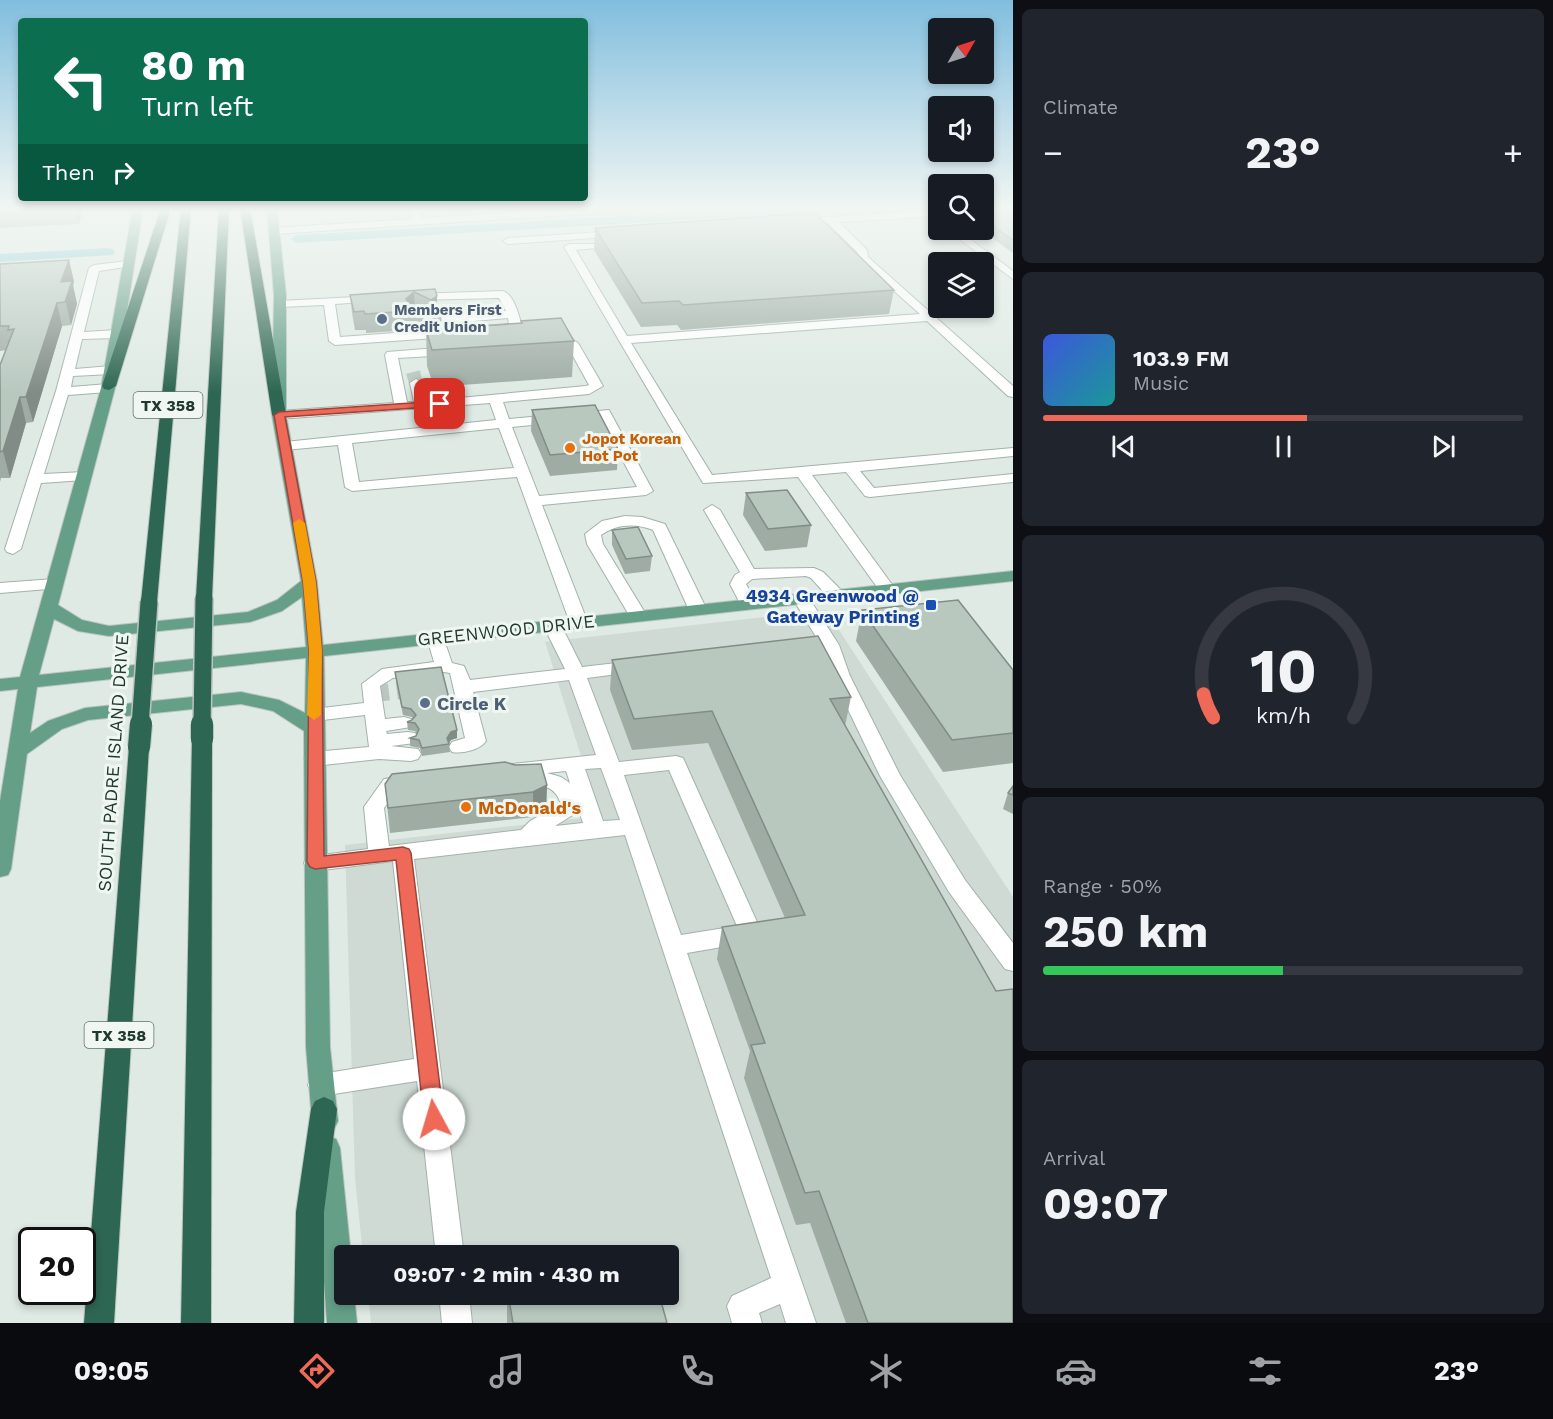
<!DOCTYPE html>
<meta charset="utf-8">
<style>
body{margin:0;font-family:"Work Sans",sans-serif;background:#20242c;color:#f1f3f6;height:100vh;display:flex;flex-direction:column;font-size:22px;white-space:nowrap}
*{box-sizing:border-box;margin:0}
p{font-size:20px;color:#9ea1a6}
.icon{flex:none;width:33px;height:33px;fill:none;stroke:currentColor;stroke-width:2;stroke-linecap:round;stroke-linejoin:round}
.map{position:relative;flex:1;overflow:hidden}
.details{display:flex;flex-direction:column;gap:9px;padding:9px;background:#0d0f14;width:540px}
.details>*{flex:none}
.banner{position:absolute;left:18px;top:18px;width:570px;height:183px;border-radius:6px;box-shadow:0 3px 9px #0003;background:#0b6e4f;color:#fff;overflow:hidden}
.needle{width:39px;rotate:51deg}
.buttons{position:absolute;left:928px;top:18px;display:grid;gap:12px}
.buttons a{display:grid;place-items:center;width:66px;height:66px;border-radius:6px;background:#171b24;box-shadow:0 3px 9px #0003;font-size:30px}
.speed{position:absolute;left:18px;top:1227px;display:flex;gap:12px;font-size:30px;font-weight:700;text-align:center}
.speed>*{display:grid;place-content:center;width:78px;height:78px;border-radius:50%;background:#171b24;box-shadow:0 3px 9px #0003;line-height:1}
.speed .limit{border:3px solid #111;border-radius:9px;background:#fff;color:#111}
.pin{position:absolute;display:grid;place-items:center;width:51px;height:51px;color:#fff;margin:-26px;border-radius:12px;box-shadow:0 3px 9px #0006}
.me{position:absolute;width:66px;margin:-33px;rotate:354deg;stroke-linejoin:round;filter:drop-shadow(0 0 4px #0008)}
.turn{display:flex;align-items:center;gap:21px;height:126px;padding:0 24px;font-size:27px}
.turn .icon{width:78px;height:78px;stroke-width:2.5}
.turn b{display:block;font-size:42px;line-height:51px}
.then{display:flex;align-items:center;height:57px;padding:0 24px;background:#0003;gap:12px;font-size:22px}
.big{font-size:45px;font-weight:700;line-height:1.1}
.details .widget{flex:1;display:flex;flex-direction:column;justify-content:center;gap:9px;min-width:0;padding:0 21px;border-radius:9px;background:#20242c}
.details .dial{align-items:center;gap:0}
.dial svg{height:156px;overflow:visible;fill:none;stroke:#363941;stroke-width:7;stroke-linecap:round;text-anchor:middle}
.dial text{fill:#f1f3f6;stroke:none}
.song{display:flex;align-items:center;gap:18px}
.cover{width:72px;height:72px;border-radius:9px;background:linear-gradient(135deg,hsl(230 70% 55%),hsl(180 70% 35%))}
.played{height:6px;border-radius:3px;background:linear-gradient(90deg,#ef6958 55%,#363941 55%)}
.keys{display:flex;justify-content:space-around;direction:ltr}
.heat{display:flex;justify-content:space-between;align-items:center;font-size:33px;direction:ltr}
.charge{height:9px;border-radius:4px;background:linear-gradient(90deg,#34c759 50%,#363941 0)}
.trip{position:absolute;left:334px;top:1245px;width:345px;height:60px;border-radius:6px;background:#171b24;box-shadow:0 3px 9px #0003;font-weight:700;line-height:60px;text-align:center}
.tabs{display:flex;height:96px;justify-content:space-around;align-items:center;background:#090b0e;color:#9ea1a6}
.tabs .icon{width:42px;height:42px}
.tabs .on{color:#ef6958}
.tabs b{font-size:27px;color:#f1f3f6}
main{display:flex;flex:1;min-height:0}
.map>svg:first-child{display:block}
.built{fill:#cedad3}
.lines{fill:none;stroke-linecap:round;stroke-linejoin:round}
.canal{fill:#88cecf;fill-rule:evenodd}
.minor-tunnel-far1{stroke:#b9c7c0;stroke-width:14;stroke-dasharray:14 7;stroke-linecap:butt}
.minor-tunnel{stroke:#b9c7c0;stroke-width:17;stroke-dasharray:17 8;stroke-linecap:butt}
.minor-casing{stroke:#a2b2aa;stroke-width:2}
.major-casing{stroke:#bcc4c1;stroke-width:2}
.highway-casing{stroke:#bcc4c1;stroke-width:2}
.minor{fill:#fff;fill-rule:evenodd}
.major{fill:#659f88;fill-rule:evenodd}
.highway{fill:#2d6652;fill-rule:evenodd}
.highway-bridge-far1-casing{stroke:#bcc4c1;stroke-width:20;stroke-linecap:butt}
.highway-bridge-casing{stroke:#bcc4c1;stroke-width:24;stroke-linecap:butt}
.highway-bridge-far1{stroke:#2d6652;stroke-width:17}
.highway-bridge{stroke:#2d6652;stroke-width:22}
.wall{fill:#9eaca4}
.shaded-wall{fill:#818c86}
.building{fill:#b8c8bf;stroke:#818c86;stroke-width:1.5}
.route{fill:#ef6958;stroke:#9b4439;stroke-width:1.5}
.slow{fill:#f59e0b}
.service-dot{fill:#5c6f8a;stroke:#f0f7f2;stroke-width:2}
.food-dot{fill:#e8710a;stroke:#f0f7f2;stroke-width:2}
.transit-dot{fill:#1a4fb4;stroke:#f0f7f2;stroke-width:2}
.labels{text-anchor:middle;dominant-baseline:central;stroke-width:6;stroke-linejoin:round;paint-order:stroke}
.far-service-label{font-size:15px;font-weight:bold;fill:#4e5e75;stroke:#f0f7f2;text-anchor:start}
.far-food-label{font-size:15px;font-weight:bold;fill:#c56008;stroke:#f0f7f2;text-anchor:start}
.shield{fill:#f0f7f2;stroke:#5f736a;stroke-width:1.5}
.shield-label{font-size:16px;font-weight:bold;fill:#213a30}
.transit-label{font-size:18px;font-weight:bold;fill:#164399;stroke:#f0f7f2;text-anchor:end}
.street-label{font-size:18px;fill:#213a30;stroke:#f0f7f2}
.service-label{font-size:18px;font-weight:bold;fill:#4e5e75;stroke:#f0f7f2;text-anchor:start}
.food-label{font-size:18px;font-weight:bold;fill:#c56008;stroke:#f0f7f2;text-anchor:start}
</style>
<main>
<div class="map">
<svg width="1013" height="1323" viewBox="0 0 1013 1323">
<rect width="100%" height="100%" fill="#dfeae4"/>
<path class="built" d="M826 610 1013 897V1323H371L368 1295 669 1294V1256L363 1255 355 1178 345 845 600 816 545 642Z"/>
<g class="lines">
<g class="canal">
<path d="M762 208H825L819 212 297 243 291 239 297 235Z"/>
<path d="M108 248 113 249 115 252 113 255 0 262V254Z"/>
</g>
<path class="minor-tunnel-far1" d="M413 372 416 383"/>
<path class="minor-tunnel" d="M372 694 421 688"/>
<g class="minor-casing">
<g id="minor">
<path d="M410 208H437L432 211 420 212 422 218 589 208H635L630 211 274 234 269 231 274 228 412 219Z"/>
<path d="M939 210V216L839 222 867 250 868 257 1013 386V397L1008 396 927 321 631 343 712 475 1013 448V456L860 471 874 488 1013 474V482L870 497 865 496 846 472 812 475 896 590 888 595 882 594 798 477 703 483 564 247 569 244H595V248L576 250 627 336 920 314 859 260 858 253 828 223 800 225 795 222 800 219Z"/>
<path d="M947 230H958L1013 271V279Z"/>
<path d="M617 231 621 232V236L508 244 503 241 508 238Z"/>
<path d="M128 261 133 264 132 266 99 271 84 332 117 330 123 334 117 338 82 339 75 369 111 366 117 370 111 374 73 376 71 387 108 384 115 388 108 392 68 395 44 474 84 472 91 476 84 480 41 483 21 549 13 554 7 552 5 549 56 391 89 268 94 265Z"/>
<path d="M503 291C514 295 519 315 522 327L520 330 492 333V327L509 324 508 318 439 324 433 320 439 316 506 311 499 298 414 300 408 297 414 294Z"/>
<path d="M374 296 378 297V301L335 304 340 337 450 329 456 333 450 337 335 345 329 341 324 305 280 307 274 304 280 301Z"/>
<path d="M572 339 578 343 603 386 589 394 503 402 509 419 609 410 653 491 646 495 542 505 588 623 585 627H573L570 623 517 477 352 491 345 487 338 445 285 450 278 446 285 442 496 420 490 403 279 419 272 415 279 411 394 403 385 355 387 352 450 347 456 351 450 355 398 358 407 402H414L410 383 416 379 422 383 427 401 586 386 589 385 568 347 552 348 546 344 552 340ZM600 418 637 487 539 496 512 427ZM499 428 514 468 359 482 352 443Z"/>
<path d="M712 505 720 510 754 569 814 568 823 572 842 591 844 595 842 599H830L811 578 806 576 752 579 746 584 757 605 755 609H743L730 584 735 575 740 572 704 510Z"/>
<path d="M625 516 642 517 665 524 707 610 704 614H692L689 610 653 530C635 523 617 524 601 535L603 544 647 616 644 620H632L587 544 585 534 602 521Z"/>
<path d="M54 579 60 580 62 584 60 588 0 593V583Z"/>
<path d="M801 594 807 595 839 645 850 676 900 775 965 880 1013 943V971L1005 969 949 892 880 776 832 676 821 645 793 599Z"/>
<path d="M552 620 558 621 561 625 582 667 634 661 640 663 643 667 640 671 587 678 619 762 676 756 683 758 762 933 759 939 751 942 687 953 816 1323H786L780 1304 759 1313 762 1323H732L727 1306 732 1296 771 1278 625 835 414 859 464 1256H436L417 1081 321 1096 312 1093 308 1085 312 1077 321 1074 414 1059 393 861 315 871 307 869 304 863 307 857 368 849 364 807 384 779 405 776 412 778 415 783 412 788 397 791 384 808 389 846 521 830 530 821 561 804C552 778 535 790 516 785L513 780 516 775 512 774 509 769 512 764 596 755 569 680 473 692 486 741C480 750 462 754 452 752L449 747 452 742 465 738 450 673 444 672 393 678 380 686 385 719 404 717 411 719 414 723 411 727 386 731 387 734 408 732 415 733 418 738 415 743 391 746 418 749 421 754 418 759 411 761 379 759 314 766 307 764 304 759 307 754 314 752 369 747 365 715 314 721 307 719 305 715 307 711 314 709 364 703 362 684 382 669 434 662 427 638 430 634H442L452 663 464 666 470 680 565 669 543 625 546 621ZM601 768 620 820 603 821 585 769ZM669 770 737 926 681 935 624 775ZM566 771 570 783 561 777 547 773ZM579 811 583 823 555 826Z"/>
<path d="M439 1294H469L472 1323H442Z"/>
</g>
</g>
<g class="major-casing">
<g id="major">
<path d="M133 208H143L115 388 58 605 82 620 109 626 248 612 277 600 301 581 272 415 274 295 267 208H277L286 295V415L317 582 323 645 1013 571V581L324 656 330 1047 338 1121 334 1129 325 1133 316 1129 312 1121 306 1047 304 731 273 711 241 704 88 720 62 729 27 754 11 869 8 875 0 877V801L18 689 0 691V679L20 677 101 388ZM302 597 306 647 39 675 54 619 78 631 109 636 250 622 282 611ZM306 658 305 713 279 700 241 692 85 708 48 721 30 733 37 687Z"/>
<path d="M327 1136 336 1139 340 1148 351 1256H345V1294H354L357 1323H327L314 1148 318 1139Z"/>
</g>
</g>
<g class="highway-casing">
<g id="highway">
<path d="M161 208H171L116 386 109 390 104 389 102 386Z"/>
<path d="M181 208H191L157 602 155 606H143L141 602Z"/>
<path d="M219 208H229L212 598 204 603 196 598Z"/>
<path d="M240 208H250L286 415 279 419 272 415Z"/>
<path d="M202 733 209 734 212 739 211 1323H181L192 739 195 734Z"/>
<path d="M139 740 146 742 149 747 114 1323H84L129 747 132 742Z"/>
<path d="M324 1097 333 1101 337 1109 324 1212V1323H294L296 1212 311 1109 315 1101Z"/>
</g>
</g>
<use href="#minor" class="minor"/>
<use href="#major" class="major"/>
<use href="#highway" class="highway"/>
<g class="highway-bridge-far1-casing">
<g id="highway-bridge-far1">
<path d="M140 726 149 602"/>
<path d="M202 726 204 598"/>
</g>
</g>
<g class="highway-bridge-casing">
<g id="highway-bridge">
<path d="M202 739V724"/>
<path d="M139 747 141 724"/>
</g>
</g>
<use href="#highway-bridge-far1" class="highway-bridge-far1"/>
<use href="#highway-bridge" class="highway-bridge"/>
</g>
<g class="wall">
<path d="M0 208H83L79 224 0 228Z"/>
<path d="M984 208H1013V253L981 230H984Z"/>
<path d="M595 228 894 290 889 314 681 330 677 325 641 327 594 250Z"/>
<path d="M69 260 74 282 73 285 77 304 71 325 62 326 33 422 26 423 10 478H1L0 482V365L6 350 0 351V264Z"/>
<path d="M435 289 437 307 441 309 442 328 366 333V330H355L352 313 350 295Z"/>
<path d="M521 321 574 341 572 377 434 387 427 366 426 330 521 323Z"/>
<path d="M532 410 618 449 617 470 550 476 531 431Z"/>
<path d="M746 493 811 525 807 547 765 551 743 515Z"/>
<path d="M612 530 652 556 650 571 625 574 612 545Z"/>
<path d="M862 610 1013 670V763L943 772 856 641Z"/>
<path d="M612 660 851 697 845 726 1013 1323H846L810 1223 796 1225 744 1078 750 1051 717 959 722 927 785 918 708 743 632 750 610 690Z"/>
<path d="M395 672 457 738 451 740 449 743 450 752 422 756 420 748 410 746V738L416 736 417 734 415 731 408 730 407 722 412 720 413 719 412 717 403 715 396 680Z"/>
<path d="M385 784 547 785 546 810 533 817 390 833Z"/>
<path d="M1013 786V814L1003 809 1008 793Z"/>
<path d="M507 1294 513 1323H507Z"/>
</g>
<g class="shaded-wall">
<path d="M76 208H83L79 224Z"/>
<path d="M69 260 74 282 73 285 77 304 71 325 61 282Z"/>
<path d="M414 292 415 310 414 311 406 299Z"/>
<path d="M437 296V309L431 310V300Z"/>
<path d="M57 303 62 326 33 422 26 397Z"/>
<path d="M20 397 26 423 10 478 3 451Z"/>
<path d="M457 730V738L451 740 448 744 447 738 451 732Z"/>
<path d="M547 785 546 810 533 817V792Z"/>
</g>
<g class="building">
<path d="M984 208H1013V240L984 220Z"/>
<path d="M815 213 894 290 683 305 679 301 642 303 595 228Z"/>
<path d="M69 260 61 282 72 281 65 302 57 303 26 397H20L3 451 0 452V365L14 329 8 330 9 326H0V264Z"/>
<path d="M435 289 437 296 431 300 414 292 406 299 412 308 424 309 432 304 441 309 365 314 364 311 354 312 350 295Z"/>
<path d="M561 318 574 341 432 350 426 330 522 323 521 321Z"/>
<path d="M595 405 618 449 550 455 532 410Z"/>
<path d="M787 490 811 525 768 529 746 493Z"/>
<path d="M638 527 652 556 626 559 612 530Z"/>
<path d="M958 600 1013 670V733L952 740 862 610Z"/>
<path d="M818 636 851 697 830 699 996 991 1013 989V1323H868L819 1191 805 1193 751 1045 765 1043 722 927 805 915 712 711 634 719 612 660Z"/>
<path d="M441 667 457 730 451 732 447 738 449 744 422 748 419 740 410 738 416 736 419 729 415 723 407 722 412 720 416 715 411 709 402 707 395 672Z"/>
<path d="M505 762 515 765 541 764 547 785 533 792 388 808 385 784 392 774Z"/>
<path d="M1013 786V795L1008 793Z"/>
<path d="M508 1294H659L667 1323H513Z"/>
</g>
<linearGradient id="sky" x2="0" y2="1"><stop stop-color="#81bede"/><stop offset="0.53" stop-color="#f1f6f3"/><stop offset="1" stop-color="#f1f6f3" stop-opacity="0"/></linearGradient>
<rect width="1013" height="393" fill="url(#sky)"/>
<path class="route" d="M440 401 444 402V406L285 417 316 582 322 651 324 856 403 847 409 849 411 853 444 1119 441 1125 434 1128 427 1125 424 1119 396 860 315 869 310 867 307 862 309 651 303 582 274 415 279 412Z"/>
<path class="slow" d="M299 519 305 523 316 582 322 651 321 715 314 720 307 715 309 651 303 582 293 523Z"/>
<g class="service-dot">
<circle cx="382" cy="319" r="6"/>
<circle cx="425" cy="703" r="6"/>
</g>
<g class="food-dot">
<circle cx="570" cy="448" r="6"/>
<circle cx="466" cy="807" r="6"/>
</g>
<rect class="transit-dot" x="925" y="599" width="12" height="12" rx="3"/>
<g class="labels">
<g class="far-service-label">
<text x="394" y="310">Members First<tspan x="394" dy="17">Credit Union</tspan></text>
</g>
<g class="far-food-label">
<text x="582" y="439">Jopot Korean<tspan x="582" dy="17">Hot Pot</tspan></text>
</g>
<g class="shield">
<rect x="133.5" y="392" width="69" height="26" rx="4.5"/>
<rect x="84.5" y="1022" width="69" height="26" rx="4.5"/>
</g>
<g class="shield-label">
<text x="168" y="405">TX 358</text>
<text x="119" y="1035">TX 358</text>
</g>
<g class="transit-label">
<text x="919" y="595">4934 Greenwood @<tspan x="919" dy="21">Gateway Printing</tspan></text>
</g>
<g class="street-label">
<text transform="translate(506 630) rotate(-6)">GREENWOOD DRIVE</text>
<text transform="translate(113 763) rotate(-86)">SOUTH PADRE ISLAND DRIVE</text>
</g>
<g class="service-label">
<text x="437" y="703">Circle K</text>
</g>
<g class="food-label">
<text x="478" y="807">McDonald's</text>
</g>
</g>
</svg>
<div class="buttons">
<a><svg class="needle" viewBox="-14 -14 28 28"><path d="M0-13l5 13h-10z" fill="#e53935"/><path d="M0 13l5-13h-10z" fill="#9ea1a6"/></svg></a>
<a><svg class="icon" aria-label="sound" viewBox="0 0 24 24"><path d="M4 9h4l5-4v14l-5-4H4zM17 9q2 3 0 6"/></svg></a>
<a><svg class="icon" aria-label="search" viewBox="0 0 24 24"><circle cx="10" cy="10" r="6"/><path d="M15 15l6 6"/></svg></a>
<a><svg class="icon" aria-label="layers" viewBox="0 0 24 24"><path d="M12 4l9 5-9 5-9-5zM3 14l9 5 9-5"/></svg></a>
</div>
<div class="speed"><div class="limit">20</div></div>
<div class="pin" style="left:440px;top:404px;background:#d93025"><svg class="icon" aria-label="arrive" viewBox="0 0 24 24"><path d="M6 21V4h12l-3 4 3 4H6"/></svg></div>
<svg class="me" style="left:434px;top:1119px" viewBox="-20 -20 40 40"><circle r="19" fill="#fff"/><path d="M0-13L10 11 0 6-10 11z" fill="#ef6958"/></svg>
<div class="trip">09:07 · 2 min · 430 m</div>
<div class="banner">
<div class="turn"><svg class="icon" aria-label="left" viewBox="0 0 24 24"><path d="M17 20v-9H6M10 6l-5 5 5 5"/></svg><div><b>80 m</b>Turn left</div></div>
<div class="then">Then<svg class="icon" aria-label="right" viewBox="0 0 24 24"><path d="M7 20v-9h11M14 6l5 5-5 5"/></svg></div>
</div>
</div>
<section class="details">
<div class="widget"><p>Climate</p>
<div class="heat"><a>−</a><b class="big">23°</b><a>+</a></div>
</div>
<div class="widget">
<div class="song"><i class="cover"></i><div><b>103.9 FM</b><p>Music</p></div></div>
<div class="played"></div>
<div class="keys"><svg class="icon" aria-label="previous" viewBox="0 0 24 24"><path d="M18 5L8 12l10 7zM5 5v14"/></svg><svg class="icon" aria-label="pause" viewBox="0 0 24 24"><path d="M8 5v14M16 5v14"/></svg><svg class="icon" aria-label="next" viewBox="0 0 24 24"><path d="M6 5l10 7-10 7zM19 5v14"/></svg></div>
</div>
<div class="widget dial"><svg viewBox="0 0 100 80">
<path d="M14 69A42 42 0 1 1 86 69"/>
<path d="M14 69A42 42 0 0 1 9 57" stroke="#ef6958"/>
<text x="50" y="56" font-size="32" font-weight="700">10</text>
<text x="50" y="72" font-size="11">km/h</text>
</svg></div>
<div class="widget"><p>Range · 50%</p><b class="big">250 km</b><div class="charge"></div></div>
<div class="widget"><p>Arrival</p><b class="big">09:07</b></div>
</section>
</main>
<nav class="tabs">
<b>09:05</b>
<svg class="icon on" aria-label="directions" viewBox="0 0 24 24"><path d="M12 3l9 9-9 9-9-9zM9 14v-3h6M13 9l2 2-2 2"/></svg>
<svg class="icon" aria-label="music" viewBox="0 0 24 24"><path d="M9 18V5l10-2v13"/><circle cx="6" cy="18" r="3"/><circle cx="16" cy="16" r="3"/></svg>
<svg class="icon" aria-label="phone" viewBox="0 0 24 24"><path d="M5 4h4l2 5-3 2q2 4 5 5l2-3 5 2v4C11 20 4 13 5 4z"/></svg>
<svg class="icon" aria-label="climate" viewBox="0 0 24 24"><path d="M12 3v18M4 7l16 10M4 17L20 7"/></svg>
<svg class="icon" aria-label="car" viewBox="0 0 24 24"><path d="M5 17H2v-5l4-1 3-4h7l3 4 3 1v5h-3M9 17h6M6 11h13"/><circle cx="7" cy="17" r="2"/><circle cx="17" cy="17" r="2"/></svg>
<svg class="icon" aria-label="filters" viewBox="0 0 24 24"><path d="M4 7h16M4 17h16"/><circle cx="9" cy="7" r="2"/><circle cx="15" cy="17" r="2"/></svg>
<b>23°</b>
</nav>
